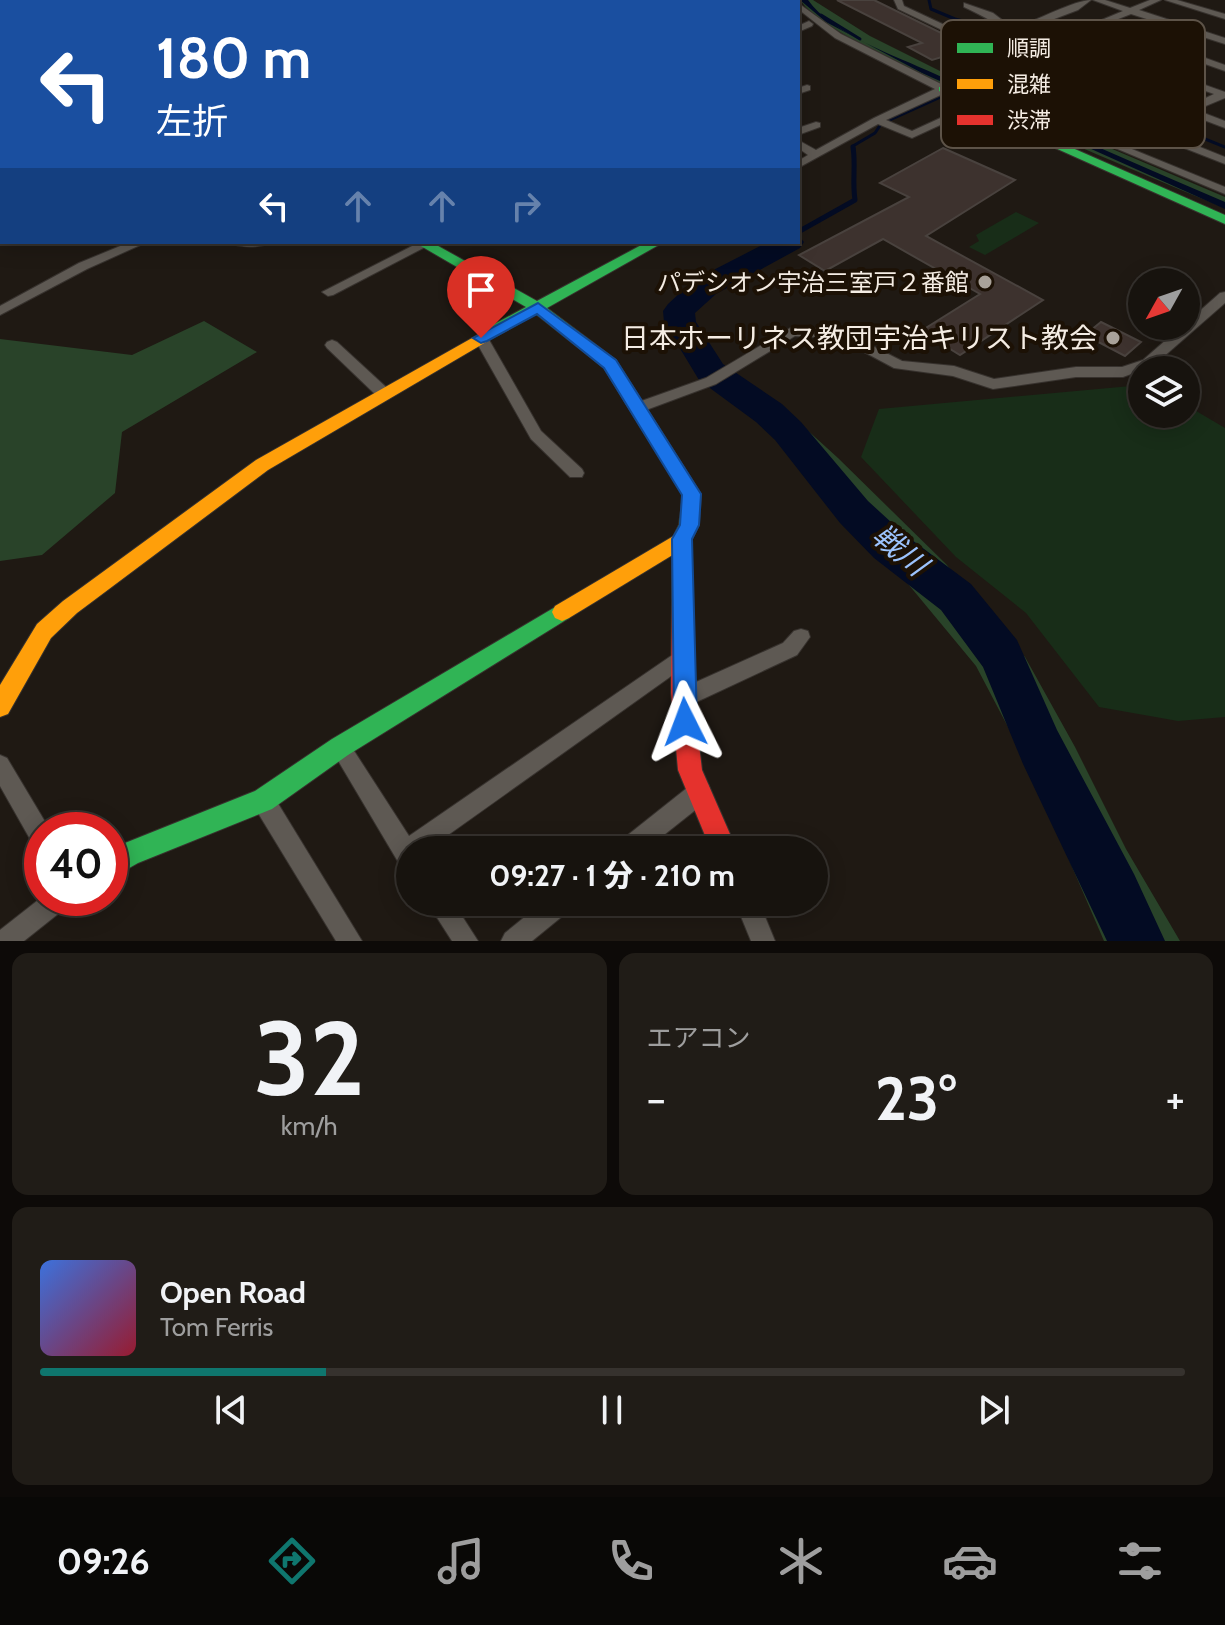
<!DOCTYPE html>
<html lang="ja">
<meta charset="utf-8">
<style>
body{margin:0;font-family:Cabin,"Noto Sans JP",sans-serif;background:#201c17;color:#f1f3f6;height:100vh;display:flex;flex-direction:column;font-size:30px;white-space:nowrap}
*{box-sizing:border-box;margin:0}
p{font-size:26px;color:#9e9e9e}
.icon{flex:none;width:44px;height:44px;fill:none;stroke:currentColor;stroke-width:2;stroke-linecap:round;stroke-linejoin:round}
.map{position:relative;height:941px;overflow:hidden}
.side{display:flex;flex-direction:column;gap:12px;padding:12px;background:#0d0a08;flex:1}
.side>*{flex:none}
.guide{position:absolute;left:0px;top:0px;width:800px;height:244px;box-shadow:0 4px 20px #0003,0 0 0 2px #36322e;background:#1a4fa0;color:#fff;overflow:hidden}
.needle{width:52px;rotate:230deg}
.fabs{position:absolute;left:1128px;top:268px;display:grid;gap:16px}
.fabs a{display:grid;place-items:center;width:72px;height:72px;border-radius:50%;background:#17130e;box-shadow:0 4px 20px #0003,0 0 0 2px #36322e;font-size:40px}
.speed{position:absolute;left:24px;top:812px;display:flex;gap:16px;font-size:40px;font-weight:700;text-align:center}
.speed>*{display:grid;place-content:center;width:104px;height:104px;border-radius:50%;background:#17130e;box-shadow:0 4px 20px #0003,0 0 0 2px #36322e;line-height:1}
.speed .limit{border:12px solid #d22;background:#fff;color:#111}
.pin{position:absolute;display:grid;place-items:center;width:68px;height:68px;color:#fff;margin:-82px -34px;border-radius:50% 50% 50% 0;rotate:-45deg;box-shadow:0 0 8px #0007}
.pin .icon{rotate:45deg}
.me{position:absolute;width:88px;margin:-44px;rotate:357deg;stroke-linejoin:round;filter:drop-shadow(0 0 6px #0008)}
.turn{display:flex;align-items:center;gap:28px;height:168px;padding:0 24px;font-size:36px}
.turn .icon{width:104px;height:104px;stroke-width:2.5}
.turn b{display:block;font-size:56px;line-height:68px}
.lanes{display:flex;align-items:center;height:76px;padding:0 24px;background:#0003;justify-content:center;gap:40px;direction:ltr}
.lanes .off{opacity:.35}
.big{font-size:60px;font-weight:800;line-height:1.1}
.side .tile{flex:1;display:flex;flex-direction:column;justify-content:center;gap:12px;min-width:0;padding:0 28px;border-radius:16px;background:#201c17}
.side .dial{align-items:center;gap:0}
.dial b{font-size:104px;line-height:1}
.song{display:flex;align-items:center;gap:24px}
.cover{width:96px;height:96px;border-radius:12px;background:linear-gradient(135deg,hsl(220 70% 55%),hsl(350 70% 35%))}
.played{height:8px;border-radius:4px;background:linear-gradient(90deg,#0f766e 25%,#36322e 25%)}
.keys{display:flex;justify-content:space-around;direction:ltr}
.heat{display:flex;justify-content:space-between;align-items:center;font-size:44px;direction:ltr}
.side .tiles{flex:1;display:grid;gap:12px;grid-template-columns:1fr 1fr}
.tile:last-child{grid-column:span 2}
.trip{position:absolute;left:396px;top:836px;width:432px;height:80px;border-radius:40px;background:#17130e;box-shadow:0 4px 20px #0003,0 0 0 2px #36322e;font-weight:800;line-height:80px;text-align:center}
.dock{display:flex;height:128px;justify-content:space-around;align-items:center;background:#090806;color:#9e9e9e}
.dock .icon{width:56px;height:56px}
.dock .current{color:#0f766e}
.dock b{font-size:36px;color:#f1f3f6}
.map>svg:first-child{display:block}
.green{fill:#182d18}
.forest{fill:#294329}
.water{fill:#030b23}
.lines{fill:none;stroke-linecap:round;stroke-linejoin:round}
.stream-far1{stroke:#030b23;stroke-width:3}
.stream{stroke:#030b23;stroke-width:5}
.river{fill:#030b23;fill-rule:evenodd}
.building{fill:#3d322e;stroke:#49423e;stroke-width:2}
.street-casing{stroke:#37322e;stroke-width:2}
.fast-casing{stroke:#37322e;stroke-width:2}
.slow-casing{stroke:#37322e;stroke-width:2}
.jam-casing{stroke:#37322e;stroke-width:2}
.street{fill:#5e5953;fill-rule:evenodd}
.fast{fill:#30b455;fill-rule:evenodd}
.slow{fill:#ff9f0a;fill-rule:evenodd}
.jam{fill:#e5322d;fill-rule:evenodd}
.route{fill:#1a73e8;stroke:#114b97;stroke-width:2}
.poi-dot{fill:#a9a29a;stroke:#1c1105;stroke-width:3}
.labels{text-anchor:middle;dominant-baseline:central;stroke-width:8;stroke-linejoin:round;paint-order:stroke}
.far-poi-label{font-size:24px;fill:#f4ece3;stroke:#1c1105;text-anchor:end}
.poi-label{font-size:28px;fill:#f4ece3;stroke:#1c1105;text-anchor:end}
.water-label{font-size:30px;font-style:italic;fill:#9cc3fd;stroke:#1c1105}
.key{fill:#1c1105;stroke:#5d5348;stroke-width:2}
.key-label{font-size:22px;fill:#f4ece3}
</style>
<div class="map">
<svg width="1225" height="941" viewBox="0 0 1225 941">
<rect width="100%" height="100%" fill="#1f1913"/>
<g class="green">
<path d="M1016 212 1039 223 985 255 969 247 979 241 976 235Z"/>
<path d="M1142 385V414H1186V405L1225 428V717L1178 721 1099 707 1026 613 956 557 861 457 879 409Z"/>
</g>
<g class="forest">
<path d="M0 0H250L2 2 0 158Z"/>
<path d="M801 0H813L870 36 1004 103 1225 197V208C1165 183 816 41 801 0Z"/>
<path d="M204 321 257 352 122 432 115 493 42 555 0 561V339L132 355Z"/>
<path d="M773 421 805 428 838 458 946 564 1025 657 1075 747 1126 849 1180 941H1104L1029 767 976 666 899 573 807 478 773 436Z"/>
</g>
<path class="water" d="M800 0H808C832 34 896 56 933 73 1030 118 1127 160 1225 202V209L922 73 826 22Z"/>
<g class="lines">
<g class="stream-far1">
<path d="M929 0 931 9 955 19 997 29"/>
<path d="M821 15 860 39"/>
<path d="M959 91 974 87"/>
<path d="M1166 123 1225 147"/>
<path d="M854 149 853 146 875 133 881 124 943 96"/>
</g>
<path class="stream" d="M798 232 855 200C852 181 856 166 853 147"/>
<g class="river">
<path d="M529 0H548L550 2H530Z"/>
<path d="M798 235 804 242 800 248 716 294 695 313 696 322 723 364 782 404 801 422 868 501 904 534 971 584 1017 640 1057 730 1134 874 1165 941H1107L1023 764 983 667 941 610 874 558 840 523 775 440 756 422 699 380 664 322 663 311 668 304 694 280 768 242H798Z"/>
</g>
</g>
<g class="building">
<path d="M837 0H874L972 48 932 60 908 47 922 43Z"/>
<path d="M943 148 1015 180 926 236 1043 300 960 355 921 331 980 294 883 239 825 271 799 255 909 197 880 183Z"/>
<path d="M1101 322 1141 342 1125 356 1085 335Z"/>
</g>
<g class="lines">
<g class="street-casing">
<g id="street">
<path d="M657 0H666L656 2Z"/>
<path d="M746 0H758L760 2H748Z"/>
<path d="M894 0H902L904 6 1013 57 1039 46C1011 35 991 19 964 7V3L993 13 1014 29C1032 22 1075 0 1091 0L1078 10 1020 32 1047 43 1123 11 1093 0H1105L1130 8 1150 0H1161L1139 10 1225 38V44L1131 14 1108 23 1225 65V71L1100 27 1073 38 1225 92V98L1196 110 1225 121V128L1188 114 1155 129 1225 157V164L1146 133 1122 145 1225 187V194L1108 145 1214 94 1066 41 1057 45 1070 54 1121 73 1059 110 980 77 886 120 912 131 971 104H977V108L912 138 878 124 798 168V161L808 155 798 148V140L816 150 874 118 935 89 835 38 798 9V3L841 34 943 85 1005 60 898 9ZM1050 48 1060 55 999 78 988 73ZM1067 59 1109 74 1058 103 1007 81Z"/>
<path d="M1165 0H1177L1225 14V19Z"/>
<path d="M809 21 813 24 812 26 798 32V26Z"/>
<path d="M807 85 810 86V90L798 94V88Z"/>
<path d="M816 122 820 123V127L798 135V128Z"/>
<path d="M130 242H147L87 269 0 315V306L79 263Z"/>
<path d="M228 242H272C262 248 238 248 228 242Z"/>
<path d="M420 242 431 244 333 295 328 296 322 292Z"/>
<path d="M1225 292V303L1153 366 1123 377H1076L993 389 953 376 894 368 838 338 795 336 716 384 638 413 631 408 633 404 706 378 792 327 841 330 902 361 954 366 994 379 1076 367H1122L1143 360 1182 326H1186V323L1220 293Z"/>
<path d="M481 334 488 338 541 431 582 469 584 473 582 477H570L531 439 474 338Z"/>
<path d="M332 340 337 342 387 388 389 392 387 396H377L327 348 325 345 327 342Z"/>
<path d="M801 629 808 631 810 637 797 655 690 705 683 707 676 705 673 698 676 691 783 643 794 631Z"/>
<path d="M684 647 691 650 694 656 691 662 427 850H410V870L402 867 397 860 330 747 333 740 340 737 347 740 409 836Z"/>
<path d="M0 755 7 758 50 830H42V849L34 846 0 786Z"/>
<path d="M700 781 708 784 711 792 708 800 645 850H616L619 842 692 784Z"/>
<path d="M263 789 271 792 362 941H336L255 808 252 800 255 792Z"/>
<path d="M42 897 72 898 68 906 24 941H0V930Z"/>
<path d="M427 902H453L478 941H452Z"/>
<path d="M543 902H574L570 910 532 941H501L505 933Z"/>
<path d="M735 902H759L775 941H751Z"/>
</g>
</g>
<g class="fast-casing">
<g id="fast">
<path d="M939 87H947L1052 139 1225 215V224L1044 143 939 91Z"/>
<path d="M414 242H431L537 301 647 242H664L547 308 616 360 701 494 699 525 692 539V601L689 607 682 610 675 607 672 601V539L679 525 683 495 604 368 536 314 493 338H483L480 334 483 330 526 307Z"/>
<path d="M562 603 569 606 572 612 569 618 348 755 272 809 138 863 110 879V851L120 845 255 791 332 739Z"/>
</g>
</g>
<g class="slow-casing">
<g id="slow">
<path d="M488 329 493 330 496 334 493 338 268 470 77 613 51 638 8 714 0 717V685L37 624 63 601 256 460Z"/>
<path d="M682 531 689 533 692 539 689 545 569 618 562 621 555 618 552 612 555 606Z"/>
</g>
</g>
<g class="jam-casing">
<path id="jam" d="M682 592 689 595 692 601 693 693 702 770 737 850H711L678 770 671 693 672 601 675 595Z"/>
</g>
<use href="#street" class="street"/>
<use href="#fast" class="fast"/>
<use href="#slow" class="slow"/>
<use href="#jam" class="jam"/>
</g>
<path class="route" d="M538 303 616 360 701 494 699 525 692 539 697 722 693 730 685 733 677 730 674 722 672 539 680 525 682 495 604 368 537 314 487 341 481 343 473 338Z"/>
<g class="poi-dot">
<circle cx="985" cy="282" r="8"/>
<circle cx="1113" cy="338" r="8"/>
</g>
<g class="labels">
<g class="far-poi-label">
<text x="969" y="282">パデシオン宇治三室戸２番館</text>
</g>
<g class="poi-label">
<text x="1097" y="338">日本ホーリネス教団宇治キリスト教会</text>
</g>
<g class="water-label">
<text transform="translate(900 550) rotate(40)">戦川</text>
</g>
</g>
<rect x="941" y="20" width="264" height="128" rx="12" class="key"/>
<rect x="957" y="43" width="36" height="10" fill="#30b455"/>
<rect x="957" y="79" width="36" height="10" fill="#ff9f0a"/>
<rect x="957" y="115" width="36" height="10" fill="#e5322d"/>
<g class="key-label">
<text x="1007" y="56">順調</text>
<text x="1007" y="92">混雑</text>
<text x="1007" y="128">渋滞</text>
</g>
</svg>
<div class="fabs">
<a><svg class="needle" viewBox="-14 -14 28 28"><path d="M0-13l5 13h-10z" fill="#e53935"/><path d="M0 13l5-13h-10z" fill="#9e9e9e"/></svg></a>
<a><svg class="icon" aria-label="layers" viewBox="0 0 24 24"><path d="M12 4l9 5-9 5-9-5zM3 14l9 5 9-5"/></svg></a>
</div>
<div class="speed"><div class="limit">40</div></div>
<div class="pin" style="left:481px;top:338px;background:#d93025"><svg class="icon" aria-label="arrive" viewBox="0 0 24 24"><path d="M6 21V4h12l-3 4 3 4H6"/></svg></div>
<svg class="me" style="left:685px;top:722px" viewBox="-20 -20 40 40"><path d="M0-17L14 15 0 8-14 15z" fill="#1a73e8" stroke="#fff" stroke-width="4"/></svg>
<div class="trip">09:27 · 1 分 · 210 m</div>
<div class="guide">
<div class="turn"><svg class="icon" aria-label="left" viewBox="0 0 24 24"><path d="M17 20v-9H6M10 6l-5 5 5 5"/></svg><div><b>180 m</b>左折</div></div>
<div class="lanes"><svg class="icon" aria-label="left" viewBox="0 0 24 24"><path d="M17 20v-9H6M10 6l-5 5 5 5"/></svg><svg class="icon off" aria-label="ahead" viewBox="0 0 24 24"><path d="M12 20V5M6 11l6-6 6 6"/></svg><svg class="icon off" aria-label="ahead" viewBox="0 0 24 24"><path d="M12 20V5M6 11l6-6 6 6"/></svg><svg class="icon off" aria-label="right" viewBox="0 0 24 24"><path d="M7 20v-9h11M14 6l5 5-5 5"/></svg></div>
</div>
</div>
<section class="side">
<div class="tiles">
<div class="tile dial"><b>32</b><p>km/h</p></div>
<div class="tile"><p>エアコン</p>
<div class="heat"><a>−</a><b class="big">23°</b><a>+</a></div>
</div>
<div class="tile">
<div class="song"><i class="cover"></i><div><b>Open Road</b><p>Tom Ferris</p></div></div>
<div class="played"></div>
<div class="keys"><svg class="icon" aria-label="previous" viewBox="0 0 24 24"><path d="M18 5L8 12l10 7zM5 5v14"/></svg><svg class="icon" aria-label="pause" viewBox="0 0 24 24"><path d="M8 5v14M16 5v14"/></svg><svg class="icon" aria-label="next" viewBox="0 0 24 24"><path d="M6 5l10 7-10 7zM19 5v14"/></svg></div>
</div>
</div>
</section>
<nav class="dock">
<b>09:26</b>
<svg class="icon current" aria-label="directions" viewBox="0 0 24 24"><path d="M12 3l9 9-9 9-9-9zM9 14v-3h6M13 9l2 2-2 2"/></svg>
<svg class="icon" aria-label="music" viewBox="0 0 24 24"><path d="M9 18V5l10-2v13"/><circle cx="6" cy="18" r="3"/><circle cx="16" cy="16" r="3"/></svg>
<svg class="icon" aria-label="phone" viewBox="0 0 24 24"><path d="M5 4h4l2 5-3 2q2 4 5 5l2-3 5 2v4C11 20 4 13 5 4z"/></svg>
<svg class="icon" aria-label="climate" viewBox="0 0 24 24"><path d="M12 3v18M4 7l16 10M4 17L20 7"/></svg>
<svg class="icon" aria-label="car" viewBox="0 0 24 24"><path d="M5 17H2v-5l4-1 3-4h7l3 4 3 1v5h-3M9 17h6M6 11h13"/><circle cx="7" cy="17" r="2"/><circle cx="17" cy="17" r="2"/></svg>
<svg class="icon" aria-label="filters" viewBox="0 0 24 24"><path d="M4 7h16M4 17h16"/><circle cx="9" cy="7" r="2"/><circle cx="15" cy="17" r="2"/></svg>
</nav>
